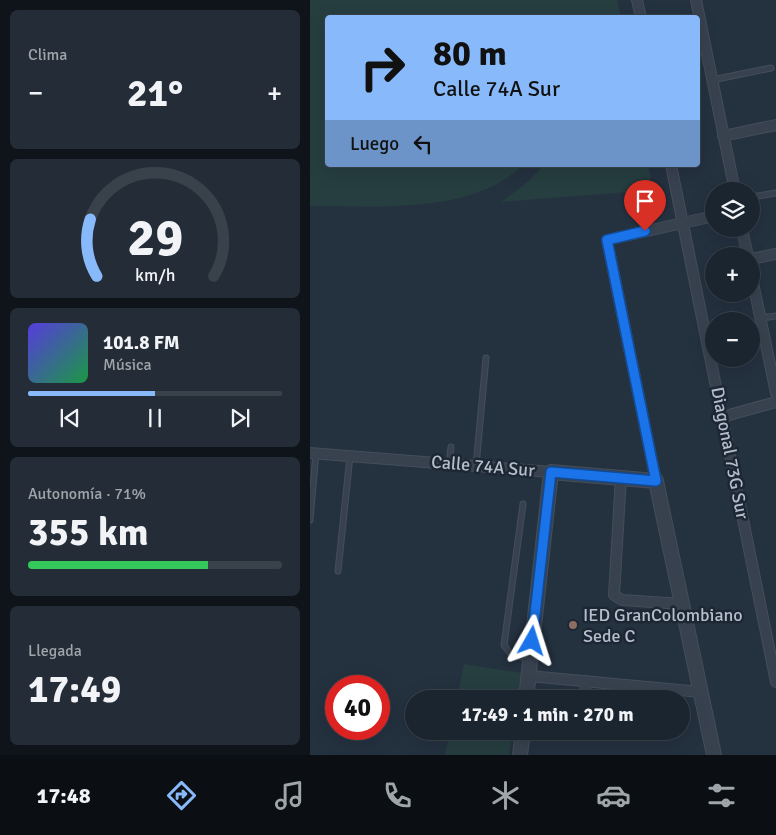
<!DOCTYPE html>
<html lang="es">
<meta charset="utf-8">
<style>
body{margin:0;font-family:Signika,sans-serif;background:#242d37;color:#f1f3f6;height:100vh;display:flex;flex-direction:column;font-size:19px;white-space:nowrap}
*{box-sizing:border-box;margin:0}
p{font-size:16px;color:#a0a5aa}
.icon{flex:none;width:28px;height:28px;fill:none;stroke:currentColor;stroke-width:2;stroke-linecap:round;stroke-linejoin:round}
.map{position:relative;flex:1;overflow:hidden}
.sheet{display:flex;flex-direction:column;gap:10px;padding:10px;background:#0f141a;width:310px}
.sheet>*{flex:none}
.hud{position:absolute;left:15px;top:15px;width:375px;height:152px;border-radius:5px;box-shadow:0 5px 20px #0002,0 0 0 1px #39424b;background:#88bafb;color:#111;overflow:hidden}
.buttons{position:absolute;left:395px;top:182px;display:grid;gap:10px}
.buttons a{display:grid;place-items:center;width:55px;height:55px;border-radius:50%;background:#1b252f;box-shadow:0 5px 20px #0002,0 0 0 1px #39424b;font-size:25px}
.speed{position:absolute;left:15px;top:675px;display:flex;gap:10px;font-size:25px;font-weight:700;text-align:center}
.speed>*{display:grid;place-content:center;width:65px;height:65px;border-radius:50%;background:#1b252f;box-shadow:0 5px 20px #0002,0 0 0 1px #39424b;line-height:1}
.speed .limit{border:8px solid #d22;background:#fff;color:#111}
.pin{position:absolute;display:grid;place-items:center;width:42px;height:42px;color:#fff;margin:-51px -21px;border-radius:50% 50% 50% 0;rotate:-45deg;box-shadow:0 0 5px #0007}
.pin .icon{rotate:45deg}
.me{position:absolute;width:55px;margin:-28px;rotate:6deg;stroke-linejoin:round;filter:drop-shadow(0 0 4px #0008)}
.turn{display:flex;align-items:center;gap:18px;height:105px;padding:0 25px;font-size:22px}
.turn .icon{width:65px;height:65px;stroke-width:2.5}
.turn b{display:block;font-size:35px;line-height:42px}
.then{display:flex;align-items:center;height:48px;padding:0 25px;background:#0003;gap:10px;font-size:19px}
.big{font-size:38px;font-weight:700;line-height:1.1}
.sheet .widget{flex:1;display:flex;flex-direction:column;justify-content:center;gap:8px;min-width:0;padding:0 18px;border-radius:8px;background:#242d37}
.sheet .dial{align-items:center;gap:0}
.dial svg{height:130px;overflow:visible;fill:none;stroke:#39424b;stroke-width:7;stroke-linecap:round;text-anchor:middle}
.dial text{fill:#f1f3f6;stroke:none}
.song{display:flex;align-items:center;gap:15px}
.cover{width:60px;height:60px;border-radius:8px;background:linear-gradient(135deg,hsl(250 70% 55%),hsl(140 70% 35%))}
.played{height:5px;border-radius:2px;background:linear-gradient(90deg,#88bafb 50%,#39424b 50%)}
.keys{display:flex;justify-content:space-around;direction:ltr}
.heat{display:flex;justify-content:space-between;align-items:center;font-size:28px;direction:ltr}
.charge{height:8px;border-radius:4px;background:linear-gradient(90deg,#34c759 71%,#39424b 0)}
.trip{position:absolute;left:95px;top:690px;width:285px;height:50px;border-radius:25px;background:#1b252f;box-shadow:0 5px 20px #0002,0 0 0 1px #39424b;font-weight:700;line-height:50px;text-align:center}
.dock{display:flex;height:80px;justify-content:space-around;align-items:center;background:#0b0f13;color:#a0a5aa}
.dock .icon{width:35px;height:35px}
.dock .on{color:#88bafb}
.dock b{font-size:22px;color:#f1f3f6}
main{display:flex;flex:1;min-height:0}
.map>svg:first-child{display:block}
.green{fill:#263e40}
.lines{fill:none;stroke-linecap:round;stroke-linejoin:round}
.service-casing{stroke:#444e5b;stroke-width:7}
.minor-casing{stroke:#444e5b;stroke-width:12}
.tertiary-casing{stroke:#444e5b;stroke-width:16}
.service{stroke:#38424f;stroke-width:5}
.minor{stroke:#38424f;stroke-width:10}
.tertiary{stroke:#38424f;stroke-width:14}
.route-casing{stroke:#114b97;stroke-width:12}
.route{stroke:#1a73e8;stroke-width:9}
.education-dot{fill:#8d6e63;stroke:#1d2734;stroke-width:2}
.labels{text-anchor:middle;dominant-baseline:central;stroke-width:5;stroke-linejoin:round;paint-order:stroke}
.street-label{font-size:18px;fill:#b4bdca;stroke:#1d2734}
.poi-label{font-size:18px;fill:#b4bdca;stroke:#1d2734;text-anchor:start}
</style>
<main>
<section class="sheet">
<div class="widget"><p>Clima</p>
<div class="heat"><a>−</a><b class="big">21°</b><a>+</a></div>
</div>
<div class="widget dial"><svg viewBox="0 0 100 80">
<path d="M14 69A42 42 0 1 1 86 69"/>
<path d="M14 69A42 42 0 0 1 10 34" stroke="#88bafb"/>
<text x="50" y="56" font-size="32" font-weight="700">29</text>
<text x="50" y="72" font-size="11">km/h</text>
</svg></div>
<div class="widget">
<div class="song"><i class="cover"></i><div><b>101.8 FM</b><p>Música</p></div></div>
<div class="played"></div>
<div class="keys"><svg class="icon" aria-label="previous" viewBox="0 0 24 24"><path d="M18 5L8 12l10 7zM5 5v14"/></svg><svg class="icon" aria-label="pause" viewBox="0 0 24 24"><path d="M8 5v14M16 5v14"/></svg><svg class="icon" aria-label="next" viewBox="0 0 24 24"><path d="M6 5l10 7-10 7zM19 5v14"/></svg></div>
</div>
<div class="widget"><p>Autonomía · 71%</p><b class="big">355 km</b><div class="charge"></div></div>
<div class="widget"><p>Llegada</p><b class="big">17:49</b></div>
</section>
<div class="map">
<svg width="466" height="755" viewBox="0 0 466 755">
<rect width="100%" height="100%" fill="#24313f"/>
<g class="green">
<path d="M0 0H307L311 17 18 18V165H213C163 215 66 206 0 206Z"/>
<path d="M233 165H338L343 190 191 202 220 180Z"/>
<path d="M154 664 212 673 208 699H147Z"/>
<path d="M282 689 325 694 305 699H283Z"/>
<path d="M140 731H203L199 755H135Z"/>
</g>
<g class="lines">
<g class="service-casing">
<g id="service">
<path d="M402 80 461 68"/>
<path d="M441 197 466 193"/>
<path d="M451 318 466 316"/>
<path d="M139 464 141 447"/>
<path d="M166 466 176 358"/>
<path d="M213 504 194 645 200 653 220 660"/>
<path d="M0 520 6 453"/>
<path d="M28 571 40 456"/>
</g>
</g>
<g class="minor-casing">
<g id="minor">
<path d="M327 0 331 18"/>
<path d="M386 0 425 191"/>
<path d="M413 136 466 125"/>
<path d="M361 165 466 682"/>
<path d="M432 229 438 256"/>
<path d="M441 259 466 254"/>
<path d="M441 273 466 393"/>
<path d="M412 417 466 402"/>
<path d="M0 453 241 472"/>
<path d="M311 477 304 595 312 600 372 604"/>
<path d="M346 481 297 240 404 216"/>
<path d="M219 676 391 692"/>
<path d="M275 699 276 681"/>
<path d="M338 699 363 693"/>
</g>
</g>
<g class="tertiary-casing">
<g id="tertiary">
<path d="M216 699 241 472 346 481 404 755"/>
<path d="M210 755 213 731"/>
</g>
</g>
<use href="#service" class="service"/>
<use href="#minor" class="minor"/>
<use href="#tertiary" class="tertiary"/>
</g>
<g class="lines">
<g class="route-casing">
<path id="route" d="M222 641 241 472 346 481 297 240 335 231"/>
</g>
<use href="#route" class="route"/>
</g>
<circle class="education-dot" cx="263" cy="625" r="5"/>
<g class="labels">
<g class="street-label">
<text transform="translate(420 453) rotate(79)">Diagonal 73G Sur</text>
<text transform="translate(173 466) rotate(5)">Calle 74A Sur</text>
</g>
<g class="poi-label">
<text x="273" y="615">IED GranColombiano<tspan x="273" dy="21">Sede C</tspan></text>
</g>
</g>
</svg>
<div class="buttons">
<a><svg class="icon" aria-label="layers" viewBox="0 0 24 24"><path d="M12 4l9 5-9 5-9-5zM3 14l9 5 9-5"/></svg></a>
<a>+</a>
<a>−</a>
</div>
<div class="speed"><div class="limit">40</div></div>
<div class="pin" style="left:335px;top:231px;background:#d93025"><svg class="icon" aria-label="arrive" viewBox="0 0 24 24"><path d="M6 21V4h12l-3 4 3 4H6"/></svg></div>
<svg class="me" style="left:222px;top:641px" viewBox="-20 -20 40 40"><path d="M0-17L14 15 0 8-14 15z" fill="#1a73e8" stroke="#fff" stroke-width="4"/></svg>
<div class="trip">17:49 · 1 min · 270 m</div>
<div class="hud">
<div class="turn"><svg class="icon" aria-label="right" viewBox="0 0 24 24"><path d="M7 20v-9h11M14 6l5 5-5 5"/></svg><div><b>80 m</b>Calle 74A Sur</div></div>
<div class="then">Luego<svg class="icon" aria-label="left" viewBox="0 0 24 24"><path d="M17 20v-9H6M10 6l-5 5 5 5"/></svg></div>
</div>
</div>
</main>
<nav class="dock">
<b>17:48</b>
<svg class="icon on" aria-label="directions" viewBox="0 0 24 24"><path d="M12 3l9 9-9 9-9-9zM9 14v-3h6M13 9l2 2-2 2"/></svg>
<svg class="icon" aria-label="music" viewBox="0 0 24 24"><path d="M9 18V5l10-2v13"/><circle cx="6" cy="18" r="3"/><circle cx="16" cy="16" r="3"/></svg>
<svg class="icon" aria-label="phone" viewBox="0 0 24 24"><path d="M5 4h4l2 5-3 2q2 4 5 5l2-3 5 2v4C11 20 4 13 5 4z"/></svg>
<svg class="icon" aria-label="climate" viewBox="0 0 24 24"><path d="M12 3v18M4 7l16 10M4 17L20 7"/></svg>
<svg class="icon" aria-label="car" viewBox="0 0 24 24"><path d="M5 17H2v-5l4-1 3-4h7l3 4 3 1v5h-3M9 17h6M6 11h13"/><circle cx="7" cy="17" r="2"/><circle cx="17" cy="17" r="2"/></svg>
<svg class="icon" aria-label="filters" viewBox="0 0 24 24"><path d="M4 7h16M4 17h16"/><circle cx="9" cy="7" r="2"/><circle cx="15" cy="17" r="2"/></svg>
</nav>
